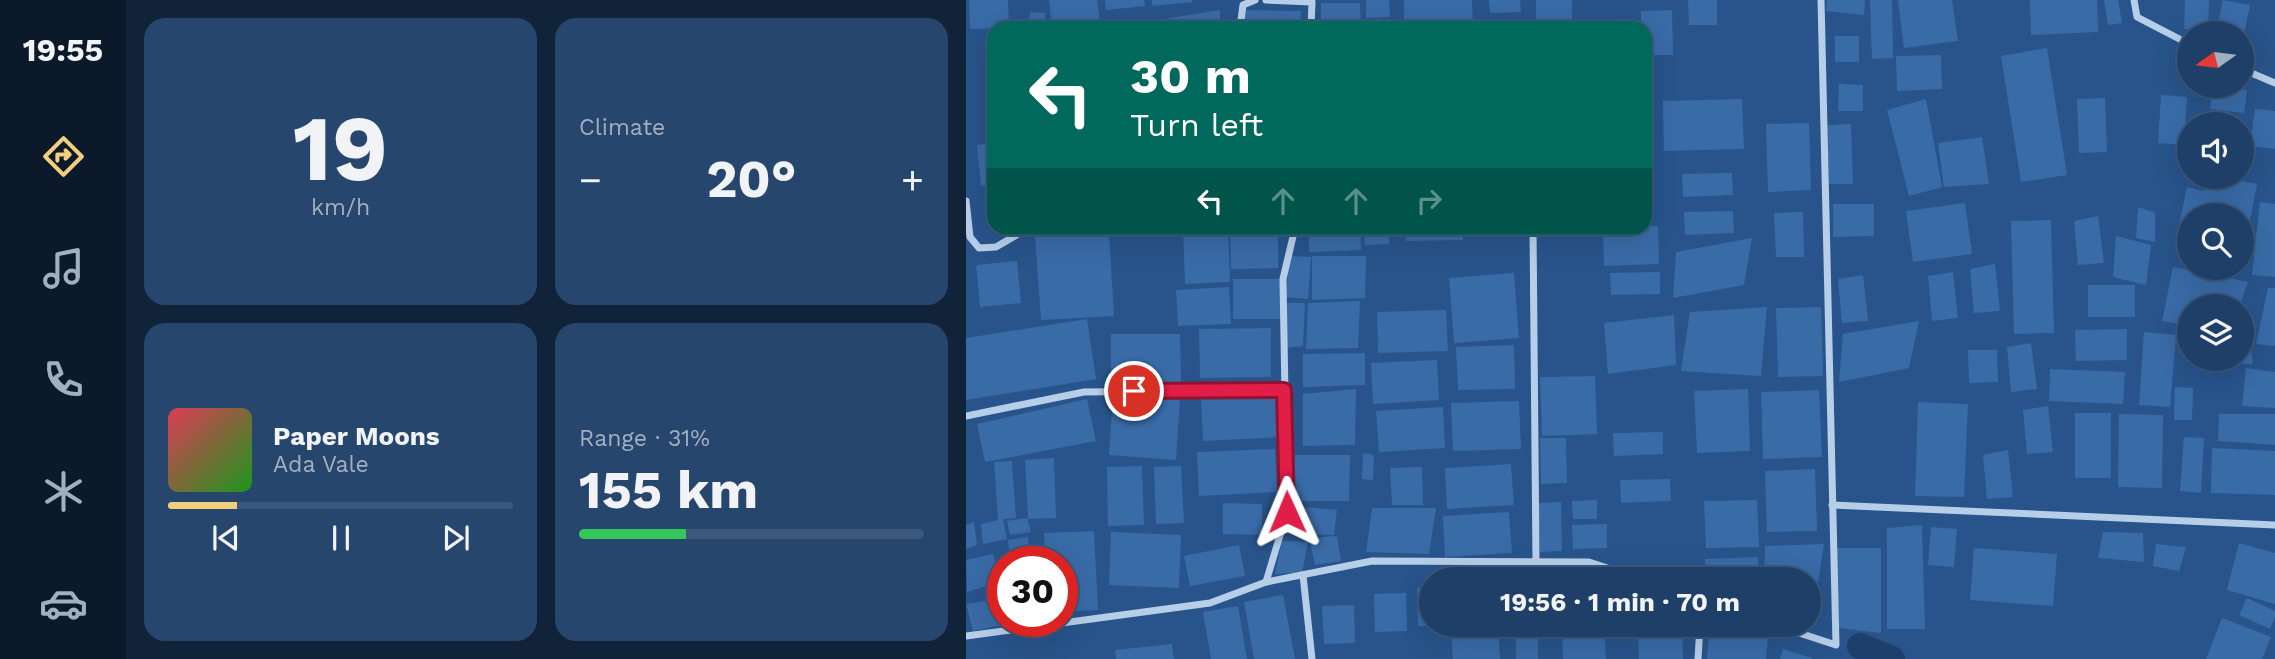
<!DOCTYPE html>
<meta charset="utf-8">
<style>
body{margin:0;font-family:"Work Sans",sans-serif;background:#26466e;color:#f1f3f6;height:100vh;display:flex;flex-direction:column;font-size:26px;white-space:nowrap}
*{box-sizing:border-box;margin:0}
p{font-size:23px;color:#a1afc0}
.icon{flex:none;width:38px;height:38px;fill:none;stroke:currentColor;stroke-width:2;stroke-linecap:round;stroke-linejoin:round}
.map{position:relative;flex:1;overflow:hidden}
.details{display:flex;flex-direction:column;gap:18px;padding:18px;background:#102339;width:840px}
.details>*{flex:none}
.top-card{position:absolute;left:21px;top:21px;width:665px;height:214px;border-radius:21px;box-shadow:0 7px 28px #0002,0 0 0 2px #3c587c;background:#00695c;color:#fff;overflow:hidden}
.needle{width:46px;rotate:256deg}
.tools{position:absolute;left:1211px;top:21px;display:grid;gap:14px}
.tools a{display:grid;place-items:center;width:77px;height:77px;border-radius:50%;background:#1e3f68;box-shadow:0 7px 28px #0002,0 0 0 2px #3c587c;font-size:35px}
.speed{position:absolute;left:21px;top:546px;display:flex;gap:14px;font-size:35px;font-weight:700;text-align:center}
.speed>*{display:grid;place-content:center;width:91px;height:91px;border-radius:50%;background:#1e3f68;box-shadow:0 7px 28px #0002,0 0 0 2px #3c587c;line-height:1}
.speed .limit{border:10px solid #d22;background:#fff;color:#111}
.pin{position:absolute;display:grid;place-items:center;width:60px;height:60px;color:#fff;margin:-30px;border:4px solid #fff;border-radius:50%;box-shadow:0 2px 7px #0007}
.me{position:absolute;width:77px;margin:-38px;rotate:359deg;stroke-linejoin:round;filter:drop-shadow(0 0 5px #0008)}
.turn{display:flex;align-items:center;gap:24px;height:147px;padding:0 28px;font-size:32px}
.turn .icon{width:91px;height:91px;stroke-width:2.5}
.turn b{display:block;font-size:49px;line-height:60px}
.lanes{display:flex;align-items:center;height:66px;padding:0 28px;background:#0003;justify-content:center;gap:35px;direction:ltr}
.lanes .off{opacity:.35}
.big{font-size:52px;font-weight:700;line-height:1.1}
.details .tile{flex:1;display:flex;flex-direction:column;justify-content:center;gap:10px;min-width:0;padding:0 24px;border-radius:21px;background:#26466e}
.details .dial{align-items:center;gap:0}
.dial b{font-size:91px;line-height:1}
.song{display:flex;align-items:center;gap:21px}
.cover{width:84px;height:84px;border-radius:10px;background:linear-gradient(135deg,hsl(350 70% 55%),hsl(120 70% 35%))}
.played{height:7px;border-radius:4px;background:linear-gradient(90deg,#f1cf7d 20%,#3c587c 20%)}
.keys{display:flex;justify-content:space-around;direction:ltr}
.heat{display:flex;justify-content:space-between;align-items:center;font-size:38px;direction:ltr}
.charge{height:10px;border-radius:5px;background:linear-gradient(90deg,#34c759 31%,#3c587c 0)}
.details .tiles{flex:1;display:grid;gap:18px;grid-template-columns:repeat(2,1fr)}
.trip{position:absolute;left:453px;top:567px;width:402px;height:70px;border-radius:35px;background:#1e3f68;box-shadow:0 7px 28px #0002,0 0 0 2px #3c587c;font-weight:700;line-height:70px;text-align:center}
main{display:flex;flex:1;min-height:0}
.dock{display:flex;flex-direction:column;width:126px;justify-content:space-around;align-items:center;background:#0c192a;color:#a1afc0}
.dock .icon{width:49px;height:49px}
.dock .on{color:#f1cf7d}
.dock b{font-size:32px;color:#f1f3f6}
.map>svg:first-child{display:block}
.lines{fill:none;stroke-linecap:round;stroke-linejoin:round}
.canal{stroke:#1d3f6c;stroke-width:26}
.building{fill:#396ba7}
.street{stroke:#b7cee9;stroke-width:7}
.route-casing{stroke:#92132f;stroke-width:18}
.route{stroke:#e11d48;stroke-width:12}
</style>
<main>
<nav class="dock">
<b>19:55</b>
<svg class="icon on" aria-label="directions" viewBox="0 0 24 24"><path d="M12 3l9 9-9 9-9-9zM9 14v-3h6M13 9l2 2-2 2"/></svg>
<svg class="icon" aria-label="music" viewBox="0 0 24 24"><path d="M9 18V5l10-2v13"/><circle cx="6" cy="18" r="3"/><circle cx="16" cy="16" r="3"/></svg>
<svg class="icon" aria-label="phone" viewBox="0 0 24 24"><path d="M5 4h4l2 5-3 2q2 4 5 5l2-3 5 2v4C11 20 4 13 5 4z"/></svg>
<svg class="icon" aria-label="climate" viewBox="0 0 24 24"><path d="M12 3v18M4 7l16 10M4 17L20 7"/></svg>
<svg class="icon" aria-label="car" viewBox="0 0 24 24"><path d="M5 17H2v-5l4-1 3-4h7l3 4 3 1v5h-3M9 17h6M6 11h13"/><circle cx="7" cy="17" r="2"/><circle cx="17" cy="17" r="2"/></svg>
</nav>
<section class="details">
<div class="tiles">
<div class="tile dial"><b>19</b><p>km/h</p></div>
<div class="tile"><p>Climate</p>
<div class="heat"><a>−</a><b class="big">20°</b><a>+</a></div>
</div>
<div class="tile">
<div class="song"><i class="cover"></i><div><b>Paper Moons</b><p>Ada Vale</p></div></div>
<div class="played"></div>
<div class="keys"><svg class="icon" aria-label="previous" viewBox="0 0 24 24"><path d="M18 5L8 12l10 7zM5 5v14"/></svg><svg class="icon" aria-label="pause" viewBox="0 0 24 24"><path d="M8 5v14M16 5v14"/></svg><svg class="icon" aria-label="next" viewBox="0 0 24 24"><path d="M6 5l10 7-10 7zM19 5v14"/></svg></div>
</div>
<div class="tile"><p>Range · 31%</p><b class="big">155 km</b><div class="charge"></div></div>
</div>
</section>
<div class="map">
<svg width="1309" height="659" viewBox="0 0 1309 659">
<rect width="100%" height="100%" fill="#28548b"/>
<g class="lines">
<path class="canal" d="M894 646 926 659"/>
</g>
<g class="building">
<path d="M3 0H42L43 28 4 29Z"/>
<path d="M83 0H131L134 22 86 27Z"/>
<path d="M139 0H178L179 6 140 10Z"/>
<path d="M186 0H226V2L186 6Z"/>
<path d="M400 0H423L424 17 400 18Z"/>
<path d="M438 0H506L507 28H438Z"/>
<path d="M523 0H554L555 12 524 13Z"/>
<rect x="570" y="0" width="36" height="24"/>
<path d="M722 0H751V25H723Z"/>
<path d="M861 0H899L898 15 860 11Z"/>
<path d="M904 0H926L927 58 906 59Z"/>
<path d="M932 0H986L992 41 938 48Z"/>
<path d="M1064 0H1131L1132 32 1065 35Z"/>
<path d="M1138 0H1152L1156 23 1142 25Z"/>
<path d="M1219 0H1243L1242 30 1218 29Z"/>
<path d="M1257 0 1284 5 1277 39 1276 33H1250Z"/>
<path d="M355 3H394L395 28H355Z"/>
<path d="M254 10V28H187L186 21Z"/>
<path d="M279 10 335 11 334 28H279Z"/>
<path d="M706 10 707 55H679V28H675V11Z"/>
<path d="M64 12 79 13V28H63Z"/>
<rect x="869" y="36" width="24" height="26"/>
<path d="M1081 48 1101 175 1055 182 1035 56Z"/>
<path d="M19 50H28V79L20 80Z"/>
<path d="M975 55 976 89 931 91 930 56Z"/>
<path d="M679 80H681L683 132H679Z"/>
<path d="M873 84 897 85V111H872Z"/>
<path d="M1247 86 1281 90 1278 113 1244 109Z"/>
<path d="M1195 95 1221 97 1218 145 1192 143Z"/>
<path d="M1139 98 1141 152 1113 153 1111 99Z"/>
<path d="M776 99 778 149 698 151 697 101Z"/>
<path d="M960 99 976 187 943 196 921 110Z"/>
<path d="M1289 109 1309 111V149L1284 146Z"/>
<path d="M1237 119 1270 120V124H1237Z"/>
<path d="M843 123 845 190 802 192 800 124Z"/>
<path d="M885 124 887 184H863L861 125Z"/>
<path d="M1016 137 1023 184 978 187 972 143Z"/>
<path d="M28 143V185L15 186 11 145Z"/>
<path d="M766 173 767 195 717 197 716 174Z"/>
<path d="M1241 177H1257L1291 184 1277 256 1276 215H1223V248L1209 245 1221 187 1238 191Z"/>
<path d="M1294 202 1309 204V277L1286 275Z"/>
<path d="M999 203 1006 254 947 262 940 211Z"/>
<path d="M867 204H908V236L867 237Z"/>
<path d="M1172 207 1189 213V242L1170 238Z"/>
<path d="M767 211 768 233 719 235 718 212Z"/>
<path d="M837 212 838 257H810L808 213Z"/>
<path d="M1132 216 1138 263 1112 265 1108 221Z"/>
<path d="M1085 220 1088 333 1048 334 1045 221Z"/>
<path d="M679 226H692L693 264 638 266 637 228Z"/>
<path d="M217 228H262L264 282 219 284Z"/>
<path d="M264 228H312V268L265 269Z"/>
<path d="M343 228H394L395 250 343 252Z"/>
<path d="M398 228H422L423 244 399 245Z"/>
<path d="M440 228H496L497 240 440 241Z"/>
<path d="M143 233 148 316 75 320 69 237Z"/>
<path d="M1150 236 1185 245 1180 285 1147 277Z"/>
<path d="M786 238 778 285 707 298 710 252Z"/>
<path d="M323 256 345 257 342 299 320 297Z"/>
<path d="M346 256H400L399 298 346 300Z"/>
<path d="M51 261 55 303 14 307 10 265Z"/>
<path d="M1029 264 1034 311 1008 313 1004 269Z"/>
<path d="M1207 267 1282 282 1273 306H1223V325L1196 321Z"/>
<path d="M694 272V294L645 295 644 273Z"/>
<path d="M987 272 992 318 966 321 962 276Z"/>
<path d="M548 273 553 338 488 343 483 278Z"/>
<path d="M897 275 902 321 876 323 872 279Z"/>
<rect x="267" y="279" width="48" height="40"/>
<rect x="1122" y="285" width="47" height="32"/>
<path d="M263 287 265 324 212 326 210 290Z"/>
<path d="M1302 288H1309V346L1290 344Z"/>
<path d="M394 301 392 348 340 349 342 303Z"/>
<path d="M321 303H339L337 346 321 348Z"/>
<path d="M801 307 795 376 715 371 724 312Z"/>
<path d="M855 307 857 376 812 377 810 308Z"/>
<path d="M480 310 482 351 412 353 411 312Z"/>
<path d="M708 315 710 365 642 374 638 323Z"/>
<path d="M121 319 130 379 0 400V338Z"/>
<path d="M953 321 943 368 873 382 877 334Z"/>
<path d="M305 328V377L234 378 233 329Z"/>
<path d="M1161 329V360L1110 361 1109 330Z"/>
<path d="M1178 332 1210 335 1204 407 1173 405Z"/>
<path d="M145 334H214L215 383 145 384Z"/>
<path d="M1276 336H1283L1287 364 1247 363 1248 359H1276Z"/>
<path d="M1065 343 1071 389 1045 392 1041 347Z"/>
<path d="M548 345 549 389 492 390 490 347Z"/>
<path d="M1002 350H1031L1032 382 1003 383Z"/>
<path d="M399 353V385L337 387V354Z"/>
<path d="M471 360 473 400 407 404 405 363Z"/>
<path d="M1280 368 1309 372V408L1276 406Z"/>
<path d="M1084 369 1159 372 1157 404 1083 401Z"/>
<path d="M629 376 631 434 576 436 574 377Z"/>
<path d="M1209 387 1227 388 1226 420H1208Z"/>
<path d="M390 389 389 445 337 446V394Z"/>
<path d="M782 389 784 451 731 453 728 391Z"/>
<path d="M853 390 856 457 797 459 795 392Z"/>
<path d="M147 393 214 397 210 460 143 455Z"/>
<path d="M312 394 315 437 237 441 235 398Z"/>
<path d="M121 399 130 441 19 462 11 424Z"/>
<path d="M553 401 555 449 487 451 485 403Z"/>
<path d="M952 402 1002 404 998 497 949 496Z"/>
<path d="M1082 406 1087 452 1061 454 1057 410Z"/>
<path d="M477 407 479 448 413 452 410 411Z"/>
<rect x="1109" y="413" width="36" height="65"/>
<path d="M1153 414 1197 415 1196 488 1152 487Z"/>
<path d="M1253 414H1309V445L1252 441Z"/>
<path d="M697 432V454L648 456 647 433Z"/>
<path d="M1218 437 1238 438 1235 493 1214 491Z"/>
<path d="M574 438H600L601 483 575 484Z"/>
<path d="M1246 448 1309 451V495L1245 493Z"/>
<path d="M309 449 311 492 233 496 231 452Z"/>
<path d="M1042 450 1047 497 1021 499 1017 455Z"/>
<path d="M397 453 408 455 407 480 396 479Z"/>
<path d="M324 455H384L383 501H324Z"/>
<path d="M88 458 90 518 62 519 59 460Z"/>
<path d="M46 461 50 518 37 519 41 539 17 544 15 524 32 520 28 462Z"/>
<path d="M545 464 548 505 481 509 479 468Z"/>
<path d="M176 466 178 525 142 526 141 467Z"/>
<path d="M215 466 218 523 190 524 188 467Z"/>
<path d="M456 467 457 505H426L424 468Z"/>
<path d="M849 469 851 531 801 532 799 471Z"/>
<path d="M704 479 705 501 655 503 654 480Z"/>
<path d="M631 500V519H607L606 501Z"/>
<path d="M791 500 793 547 740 548 738 501Z"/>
<path d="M595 502 596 551 574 552 572 503Z"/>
<path d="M257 503 296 504V535L257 534Z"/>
<path d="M326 506 371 510 368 535 320 534Z"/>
<path d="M406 508H470L463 554 400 552Z"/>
<path d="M543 512 546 553 479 557 477 516Z"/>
<path d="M61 518 65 532 44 535 41 521Z"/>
<path d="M8 522 11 545 0 549V525Z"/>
<path d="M641 524V548L607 549 606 525Z"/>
<path d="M956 525 959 629H921V528Z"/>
<path d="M965 527 991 529 988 567 962 565Z"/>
<path d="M128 531 132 610 96 612V562H79L78 533Z"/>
<path d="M145 532 215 535 213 588 143 585Z"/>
<path d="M1137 532 1177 533 1178 562 1132 558Z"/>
<path d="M371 536 375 561 349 565 343 538Z"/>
<path d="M62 537 64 562H44L42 540Z"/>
<path d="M316 541 342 542 336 573 309 574Z"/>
<path d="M1273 543 1309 553V604L1261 590Z"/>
<path d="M858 544 851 588 844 587V579H798L799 546Z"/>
<path d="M1190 544 1220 547 1213 571 1187 566Z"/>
<path d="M273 545 279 576 224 586 218 556Z"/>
<path d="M870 548H915V633L873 628Z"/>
<path d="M1008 548 1091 554 1087 606 1004 600Z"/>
<path d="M27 554 36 581 1 592 0 560Z"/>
<path d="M792 557 793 579H740L739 559Z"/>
<path d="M466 587V626H452L451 588Z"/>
<path d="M440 593 441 631 409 632 408 594Z"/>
<path d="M317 595 329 659H288L278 602Z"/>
<path d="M37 598V621H44L45 623 7 631 0 604Z"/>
<path d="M1281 598 1309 611V617L1304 629 1273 615Z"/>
<path d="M388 605 389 643 358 644 356 606Z"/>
<path d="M272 606 281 659H245L237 612Z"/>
<path d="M1256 618 1305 637 1296 659H1240Z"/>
<path d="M596 625H638L640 659H597Z"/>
<path d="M650 625H666V636L650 638Z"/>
<path d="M672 625H716L717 659H673Z"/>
<path d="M744 625H803L800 659H741Z"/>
<path d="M532 630 534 659H487L485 634Z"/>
<rect x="550" y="634" width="22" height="25"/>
<path d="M206 644 208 659H150L149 650Z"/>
<path d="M817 649 846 658V659H814Z"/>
</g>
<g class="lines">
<g class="street">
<path d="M300 0 346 2 345 28"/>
<path d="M1168 0 1171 17 1223 44"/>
<path d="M274 28 277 5 289 0"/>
<path d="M1276 69 1309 83"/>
<path d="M0 201 4 237 13 248 30 247 59 230 82 228"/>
<path d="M567 228 570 562"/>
<path d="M0 416 118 392 318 390"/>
<path d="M866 505 1309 525"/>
<path d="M337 575 346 659"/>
<path d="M300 582 321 512 317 279 329 228"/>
<path d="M809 625 870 645 855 0"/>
<path d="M0 636 244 603 300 582 406 561 623 562 675 579"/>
<path d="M732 659 734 625"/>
</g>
</g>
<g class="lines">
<g class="route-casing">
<path id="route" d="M168 391 318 390 321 512"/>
</g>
<use href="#route" class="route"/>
</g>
</svg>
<div class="tools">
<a><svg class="needle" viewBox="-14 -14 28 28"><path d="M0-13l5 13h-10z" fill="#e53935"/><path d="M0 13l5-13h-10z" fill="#a1afc0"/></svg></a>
<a><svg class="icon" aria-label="sound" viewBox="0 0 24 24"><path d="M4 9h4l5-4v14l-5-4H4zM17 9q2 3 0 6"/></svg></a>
<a><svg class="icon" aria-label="search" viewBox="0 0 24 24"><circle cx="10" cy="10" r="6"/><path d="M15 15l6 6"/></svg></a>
<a><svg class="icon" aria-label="layers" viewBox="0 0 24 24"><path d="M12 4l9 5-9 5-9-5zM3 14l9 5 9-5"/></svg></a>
</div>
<div class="speed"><div class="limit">30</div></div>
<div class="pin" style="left:168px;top:391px;background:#d93025"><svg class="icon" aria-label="arrive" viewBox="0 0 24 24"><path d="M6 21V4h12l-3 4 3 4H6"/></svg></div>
<svg class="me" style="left:321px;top:512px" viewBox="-20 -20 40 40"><path d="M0-17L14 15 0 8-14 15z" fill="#e11d48" stroke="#fff" stroke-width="4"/></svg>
<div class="trip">19:56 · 1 min · 70 m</div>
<div class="top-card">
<div class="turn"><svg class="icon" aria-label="left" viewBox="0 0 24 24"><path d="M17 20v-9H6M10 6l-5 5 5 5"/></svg><div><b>30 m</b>Turn left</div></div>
<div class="lanes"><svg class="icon" aria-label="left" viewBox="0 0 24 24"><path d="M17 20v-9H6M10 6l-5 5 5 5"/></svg><svg class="icon off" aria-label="ahead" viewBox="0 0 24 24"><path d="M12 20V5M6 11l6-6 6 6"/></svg><svg class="icon off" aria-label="ahead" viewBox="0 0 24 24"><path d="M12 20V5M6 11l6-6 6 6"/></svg><svg class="icon off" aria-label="right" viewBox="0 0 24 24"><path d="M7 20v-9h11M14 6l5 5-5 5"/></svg></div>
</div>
</div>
</main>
